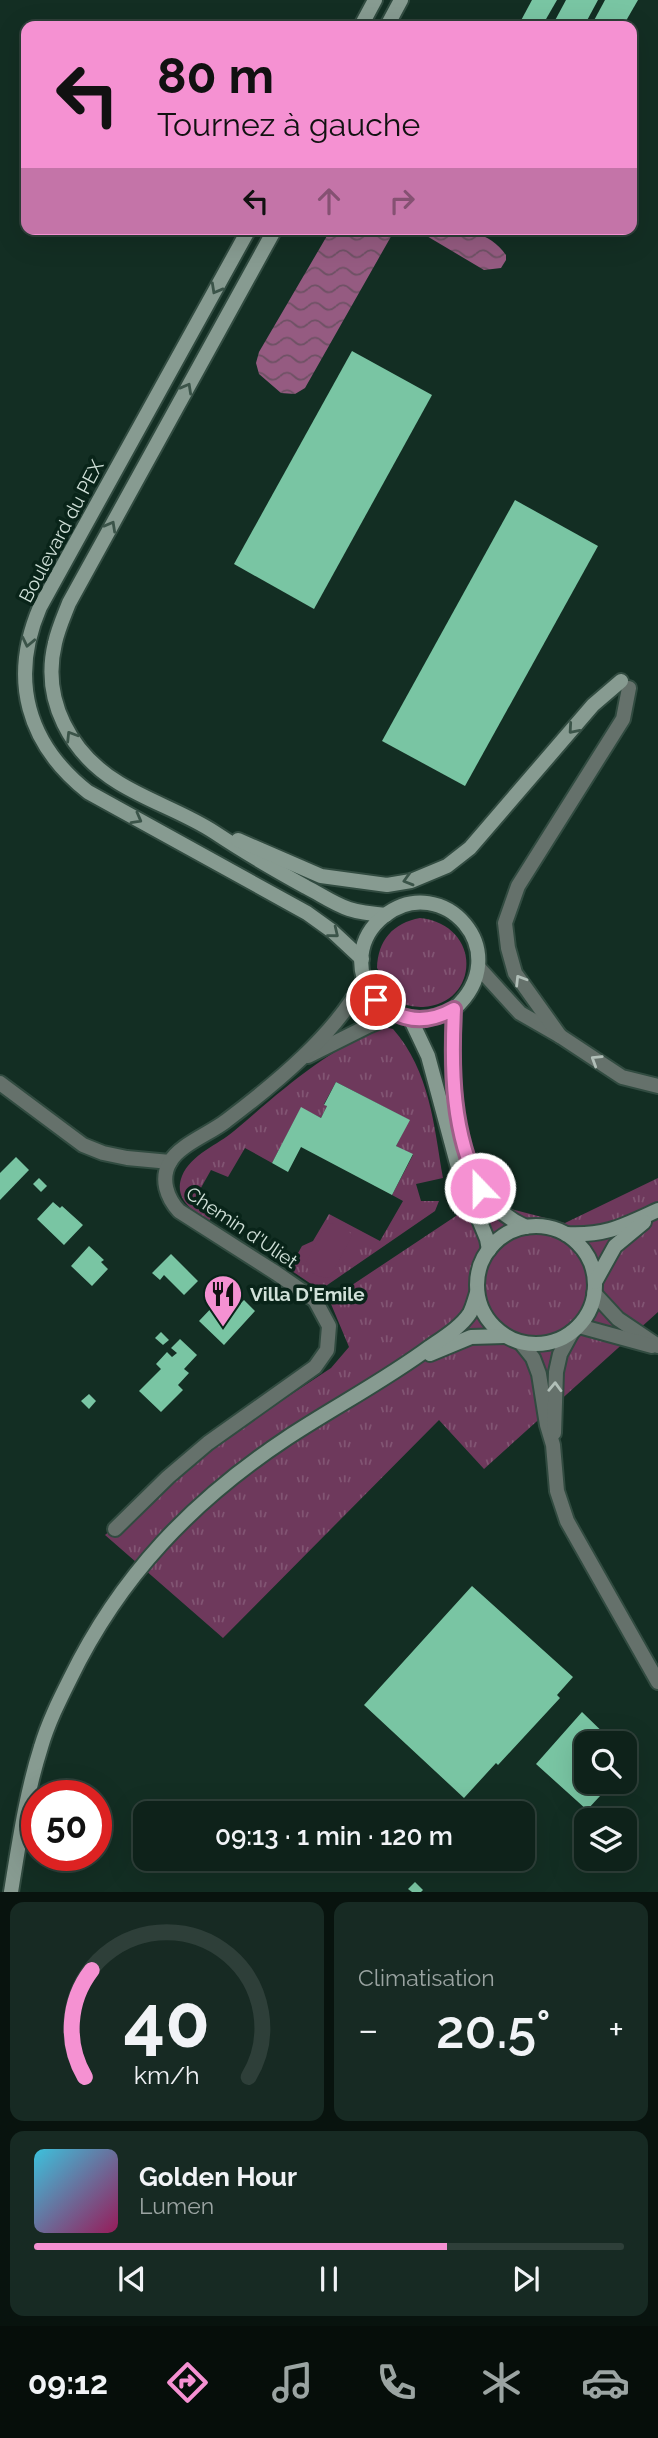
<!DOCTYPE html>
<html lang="fr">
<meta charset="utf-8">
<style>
body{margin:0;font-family:Raleway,sans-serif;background:#172a23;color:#f1f3f6;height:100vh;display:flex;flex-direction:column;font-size:26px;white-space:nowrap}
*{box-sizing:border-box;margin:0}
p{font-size:23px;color:#9ba4a2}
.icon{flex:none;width:38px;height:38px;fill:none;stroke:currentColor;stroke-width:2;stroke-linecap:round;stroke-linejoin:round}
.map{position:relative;height:1892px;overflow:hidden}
.details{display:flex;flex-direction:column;gap:10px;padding:10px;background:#08130e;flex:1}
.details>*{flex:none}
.hud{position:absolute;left:21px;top:21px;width:616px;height:214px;border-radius:14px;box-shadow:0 7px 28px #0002,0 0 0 2px #2e3f39;background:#f591d2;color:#111;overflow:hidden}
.buttons{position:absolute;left:574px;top:1731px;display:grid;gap:14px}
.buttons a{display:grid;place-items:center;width:63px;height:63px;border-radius:14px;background:#0e221a;box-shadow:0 7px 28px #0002,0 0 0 2px #2e3f39;font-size:35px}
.speed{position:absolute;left:21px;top:1780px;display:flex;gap:14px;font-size:35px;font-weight:700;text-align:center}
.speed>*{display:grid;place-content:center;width:91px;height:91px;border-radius:50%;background:#0e221a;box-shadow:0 7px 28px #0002,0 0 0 2px #2e3f39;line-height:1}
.speed .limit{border:10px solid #d22;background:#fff;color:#111}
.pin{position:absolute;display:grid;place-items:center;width:60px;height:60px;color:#fff;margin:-30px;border:4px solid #fff;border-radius:50%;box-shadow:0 2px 7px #0007}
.me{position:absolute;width:77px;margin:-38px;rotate:338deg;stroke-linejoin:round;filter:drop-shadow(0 0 5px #0008)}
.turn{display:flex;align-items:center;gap:24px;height:147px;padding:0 21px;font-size:32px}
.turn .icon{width:91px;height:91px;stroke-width:2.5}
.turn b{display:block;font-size:49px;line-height:60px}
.lanes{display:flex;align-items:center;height:66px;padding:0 21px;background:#0003;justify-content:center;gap:35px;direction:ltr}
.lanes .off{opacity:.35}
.big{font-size:52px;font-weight:600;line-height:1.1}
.details .widget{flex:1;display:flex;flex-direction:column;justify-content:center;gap:10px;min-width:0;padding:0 24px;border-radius:14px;background:#172a23}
.details .dial{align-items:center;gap:0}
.dial svg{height:182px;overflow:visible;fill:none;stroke:#2e3f39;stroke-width:7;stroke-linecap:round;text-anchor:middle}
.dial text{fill:#f1f3f6;stroke:none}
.song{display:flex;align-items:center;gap:21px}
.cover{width:84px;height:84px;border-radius:10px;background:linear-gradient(135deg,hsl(190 70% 55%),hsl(330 70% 35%))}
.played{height:7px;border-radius:4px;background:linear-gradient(90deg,#f591d2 70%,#2e3f39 70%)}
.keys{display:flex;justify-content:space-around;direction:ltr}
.heat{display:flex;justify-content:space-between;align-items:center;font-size:38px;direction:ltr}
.details .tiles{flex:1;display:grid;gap:10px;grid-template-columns:1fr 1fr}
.widget:last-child{grid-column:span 2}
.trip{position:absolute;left:133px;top:1801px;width:402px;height:70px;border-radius:14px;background:#0e221a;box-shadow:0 7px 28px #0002,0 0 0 2px #2e3f39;font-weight:600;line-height:70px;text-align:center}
.tabs{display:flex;height:112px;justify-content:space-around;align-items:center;background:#060e0a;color:#9ba4a2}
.tabs .icon{width:49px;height:49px}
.tabs .current{color:#f591d2}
.tabs b{font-size:32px;color:#f1f3f6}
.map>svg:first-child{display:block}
.grass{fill:url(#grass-tufts)}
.garden{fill:#6e395c}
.water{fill:url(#water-waves)}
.building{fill:#79c5a3}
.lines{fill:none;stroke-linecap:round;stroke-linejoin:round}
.minor-casing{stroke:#314b40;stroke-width:18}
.tertiary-casing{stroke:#314b40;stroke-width:18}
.secondary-casing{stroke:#314b40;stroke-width:18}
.minor{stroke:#65716b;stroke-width:14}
.tertiary{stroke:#65716b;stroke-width:14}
.secondary{stroke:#879b91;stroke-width:14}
.oneway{stroke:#3b5449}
.oneway2{stroke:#b1bfb8}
.route-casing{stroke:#9f5e88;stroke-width:18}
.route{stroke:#f591d2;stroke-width:12}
.labels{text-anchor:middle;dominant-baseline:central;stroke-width:7;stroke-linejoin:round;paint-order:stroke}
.street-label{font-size:19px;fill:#d1e1d9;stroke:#092419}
.poi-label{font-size:19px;font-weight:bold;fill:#d1e1d9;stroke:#092419;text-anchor:start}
</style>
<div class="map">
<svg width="658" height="1892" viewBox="0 0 658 1892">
<defs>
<pattern id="grass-tufts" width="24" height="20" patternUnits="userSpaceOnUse" patternTransform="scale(1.75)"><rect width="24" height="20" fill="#6e395c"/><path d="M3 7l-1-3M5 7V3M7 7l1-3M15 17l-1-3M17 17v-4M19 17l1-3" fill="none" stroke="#825573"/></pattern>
<pattern id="water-waves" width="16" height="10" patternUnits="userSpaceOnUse" patternTransform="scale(1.75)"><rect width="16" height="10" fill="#955b81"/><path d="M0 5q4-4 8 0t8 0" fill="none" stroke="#6e5164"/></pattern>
</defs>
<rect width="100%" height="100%" fill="#132e23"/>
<g class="grass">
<path d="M420 918C483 925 480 1004 423 1007 417 1007 407 1006 402 1003 392 996 384 978 377 968 378 940 393 923 420 918Z"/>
<path d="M383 1027 393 1029C430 1071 434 1126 443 1178L416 1184 421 1201H439L435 1211 320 1290 289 1269 302 1246 313 1241 329 1214 380 1241 403 1201 392 1195 413 1155 396 1146 409 1120 336 1082 324 1104 327 1106 321 1118 301 1108 272 1163 245 1148 228 1177 211 1170 193 1202 229 1220 227 1224 212 1216 209 1221C193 1211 173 1199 182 1176 191 1154 218 1145 234 1131 281 1091 326 1050 383 1027Z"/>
<path d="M658 1178V1312L484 1469 439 1420 223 1638 105 1535 215 1445 331 1368 349 1347 331 1304 337 1295 492 1192 511 1209 565 1223Z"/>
</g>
<path class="garden" d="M334 1223 348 1230 352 1236 330 1277C320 1279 309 1273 305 1264L326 1224Z"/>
<g class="water">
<path d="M331 229H397L393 233 305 388 295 394 281 393 259 374 256 363 259 352Z"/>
<path d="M415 229C448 229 485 225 506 255V260L501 268 484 270Z"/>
</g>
<g class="building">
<path d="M532 0H557L542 26H518Z"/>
<path d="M566 0H598L584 26H552Z"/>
<path d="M605 0H638L623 26H591Z"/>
<path d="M352 351 432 395 314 609 234 564Z"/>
<path d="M515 500 598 546 465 786 382 741Z"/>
<path d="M336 1082 410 1120 396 1146 413 1154 392 1195 301 1147 288 1172 272 1163 301 1107 321 1118 327 1106 324 1105Z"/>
<path d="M16 1157 29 1170 0 1200V1173Z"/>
<path d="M39 1178 47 1186 41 1192 33 1184Z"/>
<path d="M53 1202 60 1208 62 1206 83 1225 64 1245 37 1219Z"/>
<path d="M89 1246 104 1260 101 1262 108 1269 92 1286 71 1266Z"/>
<path d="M171 1254 198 1281 184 1295 164 1275 160 1280 152 1273Z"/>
<path d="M244 1300 255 1311 224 1345 199 1321 218 1301 231 1313Z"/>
<path d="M161 1332 169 1340 163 1345 155 1338Z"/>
<path d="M180 1339 197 1355 184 1369 189 1373 178 1385 183 1390 161 1412 139 1391 161 1369 156 1364 167 1352 172 1357 177 1353 171 1348Z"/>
<path d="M89 1394 96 1401 89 1409 81 1401Z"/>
<path d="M472 1586 573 1677 557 1695 560 1698 498 1765 496 1763 464 1798 364 1705Z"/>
<path d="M582 1712 614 1743H586V1751L584 1750 574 1762 586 1773V1782H613L587 1810 536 1764Z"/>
<path d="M415 1882 423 1890 421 1892H412L408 1889Z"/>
</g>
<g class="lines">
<g class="minor-casing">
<g id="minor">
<path d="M308 1056 368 1026 395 1015"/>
<path d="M0 1083 83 1145 103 1153 127 1158 170 1162"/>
<path d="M594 1293 618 1319 658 1346"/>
<path d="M579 1326 652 1346"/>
<path d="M521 1343 533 1358 539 1374 547 1425 553 1445 557 1491 567 1521 658 1682"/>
<path d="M554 1433 556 1372 560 1354 572 1332"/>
<path d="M115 1529 168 1477 208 1443 315 1367 327 1350 329 1326 315 1300 276 1273 179 1211C167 1198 160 1179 170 1162 179 1145 211 1133 226 1121 275 1084 336 1034 364 980"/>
</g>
</g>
<g class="tertiary-casing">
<g id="tertiary">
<path d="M479 968 520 1013 560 1036 622 1077 658 1086"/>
<path d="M560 1036 515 973 508 948 505 923 518 886 623 719 629 688"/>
</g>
</g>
<g class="secondary-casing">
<g id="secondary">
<path d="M361 26 375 0"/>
<path d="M387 26 401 0"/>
<path d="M249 229 40 607C9 679 27 744 88 792L307 913 332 931 362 959"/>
<path d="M275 229 69 603C64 616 58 629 55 643 41 700 71 754 119 783 150 802 185 813 214 832 244 852 275 870 306 887 320 894 334 904 349 909 361 913 373 914 386 915"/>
<path d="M238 840 321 876 387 885 411 881 447 866 470 848 593 705 621 681"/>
<path d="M454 1009C382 1048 329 960 384 916 442 870 518 952 454 1009 450 1080 449 1194 526 1227"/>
<path d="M411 1020 428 1056 459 1171 487 1239 489 1250"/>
<circle cx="536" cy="1285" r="59"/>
<path d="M566 1234C606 1236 623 1226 658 1210"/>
<path d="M595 1282 615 1246 644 1222"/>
<path d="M430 1354 471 1337 505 1336"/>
<path d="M11 1892C19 1843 26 1794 41 1747 48 1723 59 1701 70 1679 120 1576 192 1501 287 1438 334 1407 384 1381 430 1347 443 1338 461 1327 470 1313 473 1307 475 1299 477 1293"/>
</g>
</g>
<use href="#minor" class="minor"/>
<use href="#tertiary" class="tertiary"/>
<use href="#secondary" class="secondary"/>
</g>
<defs><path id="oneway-chevron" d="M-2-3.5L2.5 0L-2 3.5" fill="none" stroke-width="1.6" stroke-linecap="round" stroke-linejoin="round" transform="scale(1.75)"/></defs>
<g class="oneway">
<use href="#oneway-chevron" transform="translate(216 289) rotate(119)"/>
<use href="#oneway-chevron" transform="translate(187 388) rotate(-61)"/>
<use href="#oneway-chevron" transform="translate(111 526) rotate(-61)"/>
<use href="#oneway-chevron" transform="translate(28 642) rotate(102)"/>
<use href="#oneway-chevron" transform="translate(573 729) rotate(131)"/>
<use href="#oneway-chevron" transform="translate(71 736) rotate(-122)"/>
<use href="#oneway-chevron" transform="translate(137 819) rotate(29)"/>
<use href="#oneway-chevron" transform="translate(408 880) rotate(164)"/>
<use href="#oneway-chevron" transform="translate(334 933) rotate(39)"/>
</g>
<g class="oneway2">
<use href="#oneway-chevron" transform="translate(520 980) rotate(-122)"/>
<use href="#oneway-chevron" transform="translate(596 1060) rotate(-148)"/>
<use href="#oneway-chevron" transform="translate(555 1387) rotate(-88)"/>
</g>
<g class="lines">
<g class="route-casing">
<path id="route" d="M376 1000C400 1022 426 1025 454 1009 451 1070 452 1133 480 1188"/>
</g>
<use href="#route" class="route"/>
</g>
<defs>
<g id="restaurant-pin" transform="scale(2.0125)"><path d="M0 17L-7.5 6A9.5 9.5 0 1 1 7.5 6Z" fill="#f591d2" stroke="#092419"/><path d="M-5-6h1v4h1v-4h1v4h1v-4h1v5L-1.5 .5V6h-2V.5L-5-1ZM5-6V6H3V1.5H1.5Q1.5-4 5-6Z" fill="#111"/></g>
</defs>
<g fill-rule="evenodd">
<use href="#restaurant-pin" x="223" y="1294"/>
</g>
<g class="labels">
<g class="street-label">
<text transform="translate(61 531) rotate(-62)">Boulevard du PEX</text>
<text transform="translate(242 1227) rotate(34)">Chemin d'Uliet</text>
</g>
<g class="poi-label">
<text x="250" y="1294">Villa D'Emile</text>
</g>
</g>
</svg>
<div class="buttons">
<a><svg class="icon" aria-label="search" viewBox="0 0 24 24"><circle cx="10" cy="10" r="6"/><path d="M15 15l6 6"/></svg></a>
<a><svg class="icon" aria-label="layers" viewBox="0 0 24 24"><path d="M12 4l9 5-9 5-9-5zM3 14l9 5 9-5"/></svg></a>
</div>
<div class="speed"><div class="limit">50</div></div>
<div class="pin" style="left:376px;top:1000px;background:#d93025"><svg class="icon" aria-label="arrive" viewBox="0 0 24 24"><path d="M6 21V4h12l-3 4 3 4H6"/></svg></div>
<svg class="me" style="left:480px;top:1188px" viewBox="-20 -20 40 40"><circle r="17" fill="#f591d2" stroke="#fff" stroke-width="3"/><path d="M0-11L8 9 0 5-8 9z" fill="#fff"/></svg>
<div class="trip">09:13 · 1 min · 120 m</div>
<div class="hud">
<div class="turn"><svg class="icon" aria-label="left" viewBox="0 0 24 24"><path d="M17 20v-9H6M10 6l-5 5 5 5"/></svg><div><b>80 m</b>Tournez à gauche</div></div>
<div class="lanes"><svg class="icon" aria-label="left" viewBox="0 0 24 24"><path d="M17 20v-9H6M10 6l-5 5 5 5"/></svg><svg class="icon off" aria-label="ahead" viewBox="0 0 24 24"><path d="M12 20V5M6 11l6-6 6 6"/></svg><svg class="icon off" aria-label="right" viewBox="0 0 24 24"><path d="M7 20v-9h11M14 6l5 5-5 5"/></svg></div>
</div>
</div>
<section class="details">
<div class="tiles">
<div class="widget dial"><svg viewBox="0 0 100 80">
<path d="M14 69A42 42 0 1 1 86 69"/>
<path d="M14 69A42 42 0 0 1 17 22" stroke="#f591d2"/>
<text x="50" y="56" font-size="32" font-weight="700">40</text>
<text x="50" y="72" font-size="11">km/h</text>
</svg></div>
<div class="widget"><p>Climatisation</p>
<div class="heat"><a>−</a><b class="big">20.5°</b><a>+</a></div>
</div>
<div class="widget">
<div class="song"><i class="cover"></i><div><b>Golden Hour</b><p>Lumen</p></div></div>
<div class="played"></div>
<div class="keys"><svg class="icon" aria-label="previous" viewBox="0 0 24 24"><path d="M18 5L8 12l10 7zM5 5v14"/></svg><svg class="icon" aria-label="pause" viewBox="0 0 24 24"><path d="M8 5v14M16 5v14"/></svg><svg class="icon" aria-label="next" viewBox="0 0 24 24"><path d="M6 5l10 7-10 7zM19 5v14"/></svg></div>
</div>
</div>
</section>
<nav class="tabs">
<b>09:12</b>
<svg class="icon current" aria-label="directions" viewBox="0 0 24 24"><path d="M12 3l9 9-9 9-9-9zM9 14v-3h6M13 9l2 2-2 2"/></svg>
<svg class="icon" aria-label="music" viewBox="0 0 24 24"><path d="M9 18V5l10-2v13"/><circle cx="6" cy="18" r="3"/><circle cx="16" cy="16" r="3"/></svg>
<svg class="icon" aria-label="phone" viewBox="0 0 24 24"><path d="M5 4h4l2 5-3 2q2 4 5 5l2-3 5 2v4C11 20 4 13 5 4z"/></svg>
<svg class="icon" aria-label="climate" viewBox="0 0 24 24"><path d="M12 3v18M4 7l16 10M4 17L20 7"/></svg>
<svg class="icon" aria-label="car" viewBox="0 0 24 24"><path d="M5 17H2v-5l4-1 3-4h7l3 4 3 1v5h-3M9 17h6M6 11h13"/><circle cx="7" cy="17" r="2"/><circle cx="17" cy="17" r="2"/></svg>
</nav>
